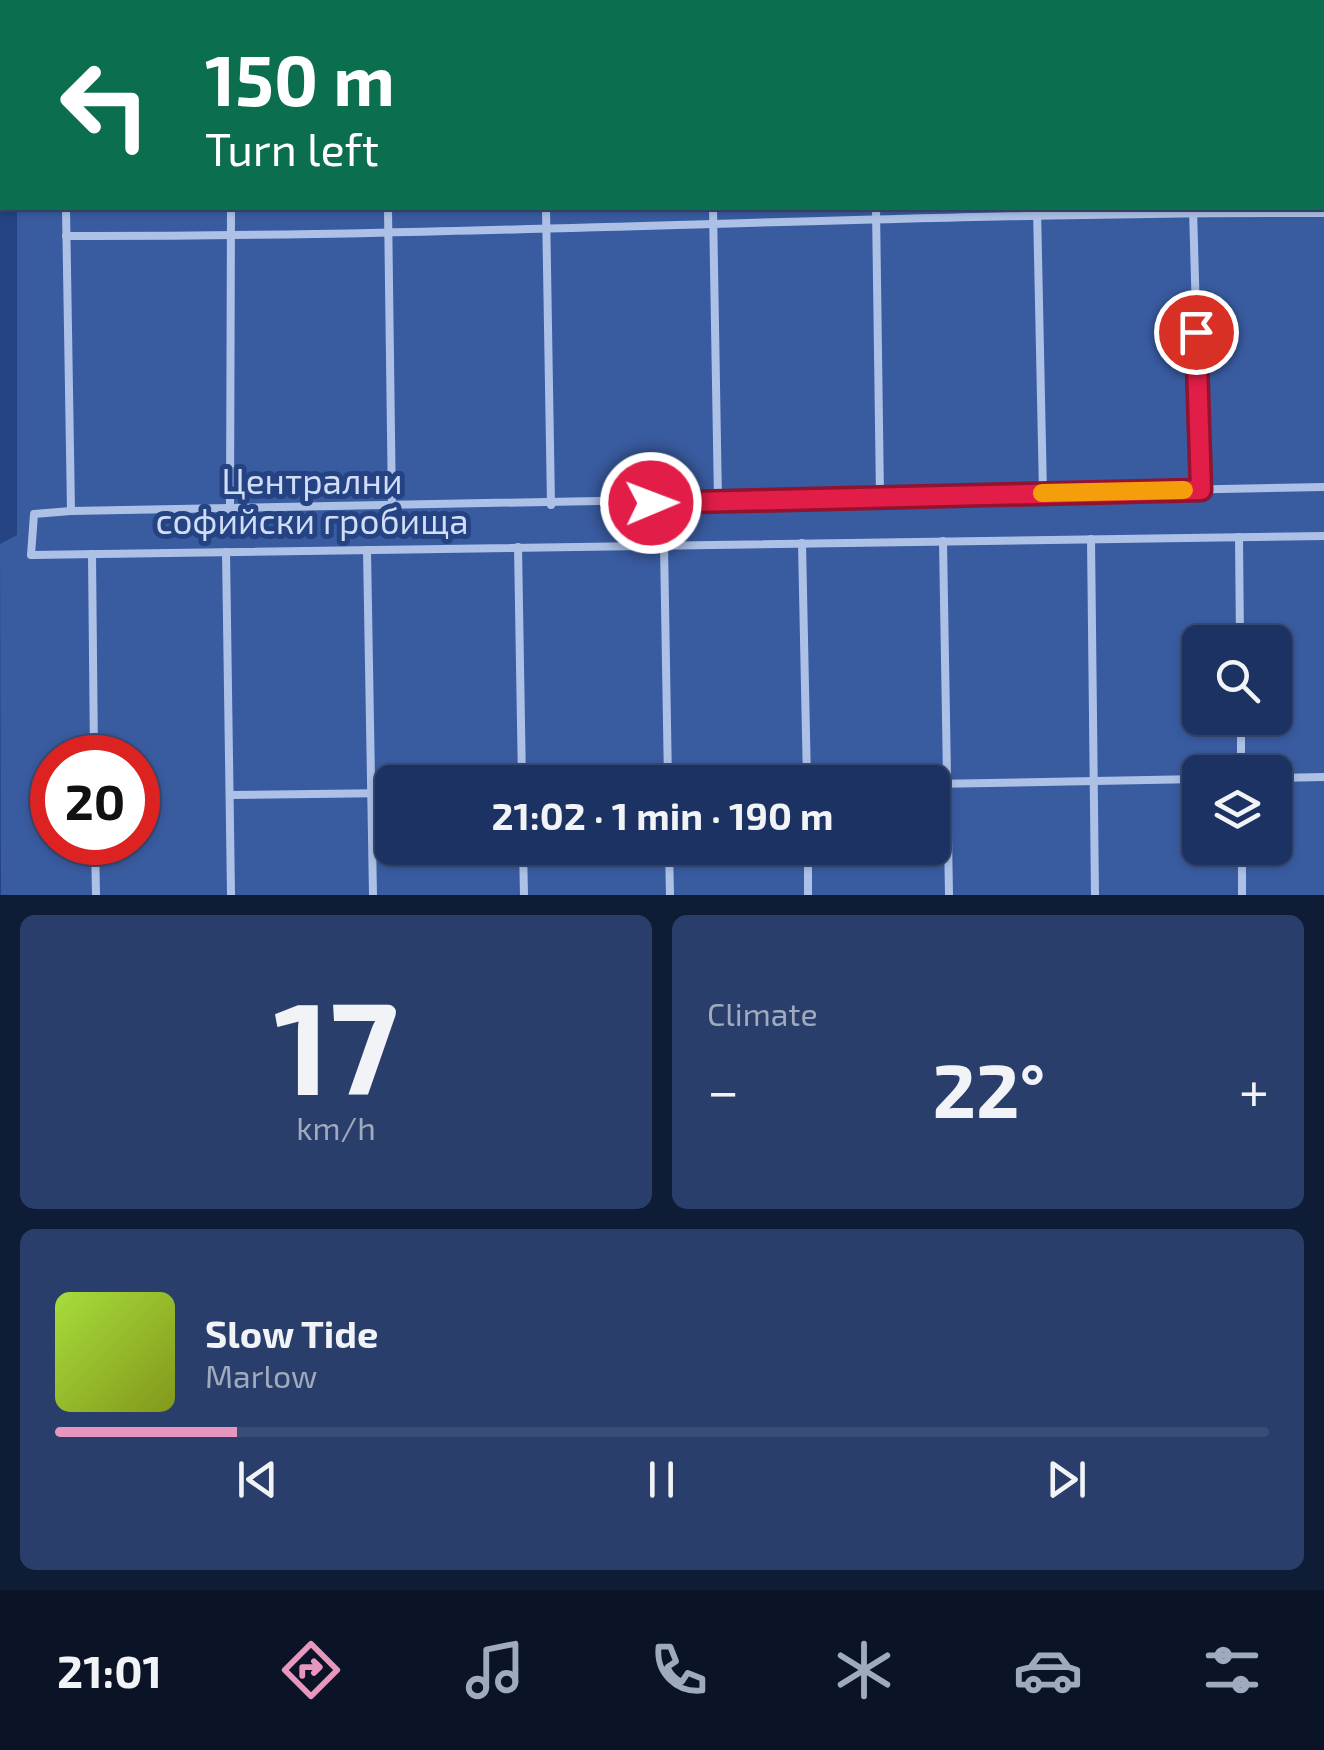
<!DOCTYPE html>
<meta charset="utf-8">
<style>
body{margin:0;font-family:"Exo 2",sans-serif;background:#293e6b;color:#f1f3f6;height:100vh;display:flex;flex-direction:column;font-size:38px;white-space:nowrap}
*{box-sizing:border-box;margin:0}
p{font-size:32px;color:#a0aabe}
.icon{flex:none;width:55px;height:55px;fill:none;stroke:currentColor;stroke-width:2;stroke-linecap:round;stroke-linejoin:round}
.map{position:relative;height:895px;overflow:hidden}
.panel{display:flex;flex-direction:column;gap:20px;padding:20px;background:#0f1c36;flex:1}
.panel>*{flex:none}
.guide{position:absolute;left:0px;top:0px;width:1325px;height:210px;box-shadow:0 2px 8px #0004,0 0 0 2px #3a4d77;background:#0b6e4f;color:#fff;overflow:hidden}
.controls{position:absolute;left:1182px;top:625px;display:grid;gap:20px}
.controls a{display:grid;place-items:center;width:110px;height:110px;border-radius:15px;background:#1c3262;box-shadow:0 2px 8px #0004,0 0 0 2px #3a4d77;font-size:50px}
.speed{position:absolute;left:30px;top:735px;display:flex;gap:20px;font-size:50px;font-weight:700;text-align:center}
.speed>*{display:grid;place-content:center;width:130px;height:130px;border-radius:50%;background:#1c3262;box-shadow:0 2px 8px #0004,0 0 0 2px #3a4d77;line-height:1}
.speed .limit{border:15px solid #d22;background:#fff;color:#111}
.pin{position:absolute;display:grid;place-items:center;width:85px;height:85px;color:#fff;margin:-42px;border:5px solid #fff;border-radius:50%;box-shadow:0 2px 10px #0007}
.me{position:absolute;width:110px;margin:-55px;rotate:89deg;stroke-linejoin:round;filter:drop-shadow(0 0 8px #0008)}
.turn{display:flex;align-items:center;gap:35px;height:210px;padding:0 40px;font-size:45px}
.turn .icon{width:130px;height:130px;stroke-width:2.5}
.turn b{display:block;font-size:70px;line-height:85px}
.big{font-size:75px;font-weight:700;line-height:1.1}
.panel .card{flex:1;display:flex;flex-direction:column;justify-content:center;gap:15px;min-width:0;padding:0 35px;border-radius:15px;background:#293e6b}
.panel .dial{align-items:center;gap:0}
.dial b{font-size:130px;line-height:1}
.song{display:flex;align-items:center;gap:30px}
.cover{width:120px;height:120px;border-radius:15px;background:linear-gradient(135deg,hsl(80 70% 55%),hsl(70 70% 35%))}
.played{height:10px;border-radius:5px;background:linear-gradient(90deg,#e797bd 15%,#3a4d77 15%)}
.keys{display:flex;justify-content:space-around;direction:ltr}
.heat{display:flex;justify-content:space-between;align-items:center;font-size:55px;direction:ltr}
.panel .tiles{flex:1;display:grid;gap:20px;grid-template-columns:1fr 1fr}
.card:last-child{grid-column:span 2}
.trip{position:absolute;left:375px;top:765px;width:575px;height:100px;border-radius:15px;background:#1c3262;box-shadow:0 2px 8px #0004,0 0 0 2px #3a4d77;font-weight:700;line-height:100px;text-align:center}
.menu{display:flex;height:160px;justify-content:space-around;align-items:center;background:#0b1427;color:#a0aabe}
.menu .icon{width:70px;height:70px}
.menu .active{color:#e797bd}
.menu b{font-size:45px;color:#f1f3f6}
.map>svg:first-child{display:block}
.green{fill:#395ba0;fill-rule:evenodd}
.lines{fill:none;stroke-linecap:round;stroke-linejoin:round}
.service{stroke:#adc1e7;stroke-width:8}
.route-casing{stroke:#92132f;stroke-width:25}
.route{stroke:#e11d48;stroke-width:18}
.slow{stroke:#f59e0b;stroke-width:18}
.labels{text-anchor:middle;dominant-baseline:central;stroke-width:10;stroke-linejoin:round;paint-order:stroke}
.park-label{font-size:35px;fill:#d0ddf6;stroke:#254382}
</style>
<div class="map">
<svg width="1324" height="895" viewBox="0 0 1324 895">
<rect width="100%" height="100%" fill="#254382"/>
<path class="green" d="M16 0H1324V895H1L0 544 17 535V208H1322V2ZM1200 642H1275V718H1200ZM52 758H138V842H52ZM1200 772H1275V848H1200ZM392 782H932V848H392Z"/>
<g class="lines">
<g class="service">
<path d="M65 0V2"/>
<path d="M228 0V2"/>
<path d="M385 0 386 2"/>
<path d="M545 0V2"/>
<path d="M710 0V2"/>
<path d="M874 0V2"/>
<path d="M997 0 999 2"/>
<path d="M1192 0V2"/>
<path d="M1070 2 1073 0"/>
<path d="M66 208 71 511"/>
<path d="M388 208 392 509"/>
<path d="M546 208 551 505"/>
<path d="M713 208 718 501"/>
<path d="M876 208 880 497"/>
<path d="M1037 208 1043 493"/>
<path d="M1193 209 1201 490"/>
<path d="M66 236C486 237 905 212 1324 213"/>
<path d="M1324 487 71 511 34 514 31 555 1324 536"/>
<path d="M230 510 231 208"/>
<path d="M1239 537 1240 642"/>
<path d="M1091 539 1095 895"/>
<path d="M943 541 949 895"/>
<path d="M802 543 807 782"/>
<path d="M664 545 668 782"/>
<path d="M518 547 522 782"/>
<path d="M367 550 373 895"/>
<path d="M226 552 231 895"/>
<path d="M92 554 94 758"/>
<path d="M1241 718V772"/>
<path d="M1275 778 1324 777"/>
<path d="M932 784 1200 779"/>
<path d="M230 795 392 793"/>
<path d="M95 842 96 895"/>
<path d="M523 848 524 895"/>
<path d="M669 848 670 895"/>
<path d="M808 848V895"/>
<path d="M1242 848V895"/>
</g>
</g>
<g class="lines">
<g class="route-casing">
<path id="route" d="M651 503 1201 490 1196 332"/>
</g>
<use href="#route" class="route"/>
<path class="slow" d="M1042 493 1184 490"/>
</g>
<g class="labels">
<g class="park-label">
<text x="312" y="480">Централни<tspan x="312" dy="40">софийски гробища</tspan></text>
</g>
</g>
</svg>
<div class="controls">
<a><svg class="icon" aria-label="search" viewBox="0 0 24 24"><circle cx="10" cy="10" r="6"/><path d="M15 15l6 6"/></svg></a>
<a><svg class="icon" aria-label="layers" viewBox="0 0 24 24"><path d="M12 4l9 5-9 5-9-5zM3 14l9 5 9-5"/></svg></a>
</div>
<div class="speed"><div class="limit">20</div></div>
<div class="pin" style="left:1196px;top:332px;background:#d93025"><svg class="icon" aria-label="arrive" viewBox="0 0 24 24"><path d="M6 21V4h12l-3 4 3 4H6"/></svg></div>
<svg class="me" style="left:651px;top:503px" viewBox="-20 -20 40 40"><circle r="17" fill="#e11d48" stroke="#fff" stroke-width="3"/><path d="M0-11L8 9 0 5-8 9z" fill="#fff"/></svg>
<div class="trip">21:02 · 1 min · 190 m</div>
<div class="guide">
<div class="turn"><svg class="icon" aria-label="left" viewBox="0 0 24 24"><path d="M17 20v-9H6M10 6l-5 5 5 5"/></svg><div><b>150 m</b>Turn left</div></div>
</div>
</div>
<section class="panel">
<div class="tiles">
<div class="card dial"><b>17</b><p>km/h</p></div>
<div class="card"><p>Climate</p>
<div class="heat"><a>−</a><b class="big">22°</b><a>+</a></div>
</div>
<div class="card">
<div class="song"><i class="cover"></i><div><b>Slow Tide</b><p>Marlow</p></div></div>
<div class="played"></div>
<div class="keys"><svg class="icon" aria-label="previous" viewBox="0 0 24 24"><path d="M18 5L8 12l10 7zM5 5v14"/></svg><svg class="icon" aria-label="pause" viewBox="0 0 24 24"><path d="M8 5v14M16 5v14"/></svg><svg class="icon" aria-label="next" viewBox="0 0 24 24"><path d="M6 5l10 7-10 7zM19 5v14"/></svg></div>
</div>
</div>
</section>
<nav class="menu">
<b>21:01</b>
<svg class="icon active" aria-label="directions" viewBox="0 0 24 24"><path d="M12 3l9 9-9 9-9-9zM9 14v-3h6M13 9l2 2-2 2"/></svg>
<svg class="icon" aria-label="music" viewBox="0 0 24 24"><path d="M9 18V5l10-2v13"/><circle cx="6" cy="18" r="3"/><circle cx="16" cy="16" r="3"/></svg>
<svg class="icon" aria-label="phone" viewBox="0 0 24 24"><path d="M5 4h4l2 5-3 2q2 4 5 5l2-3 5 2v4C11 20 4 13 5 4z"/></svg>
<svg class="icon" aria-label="climate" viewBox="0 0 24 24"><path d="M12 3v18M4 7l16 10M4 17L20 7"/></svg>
<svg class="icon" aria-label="car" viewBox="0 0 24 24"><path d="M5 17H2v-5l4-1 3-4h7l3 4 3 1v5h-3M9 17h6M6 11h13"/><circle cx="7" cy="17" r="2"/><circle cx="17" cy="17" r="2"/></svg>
<svg class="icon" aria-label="filters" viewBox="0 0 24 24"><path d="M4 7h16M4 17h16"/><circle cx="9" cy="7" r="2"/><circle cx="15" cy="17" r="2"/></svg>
</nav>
